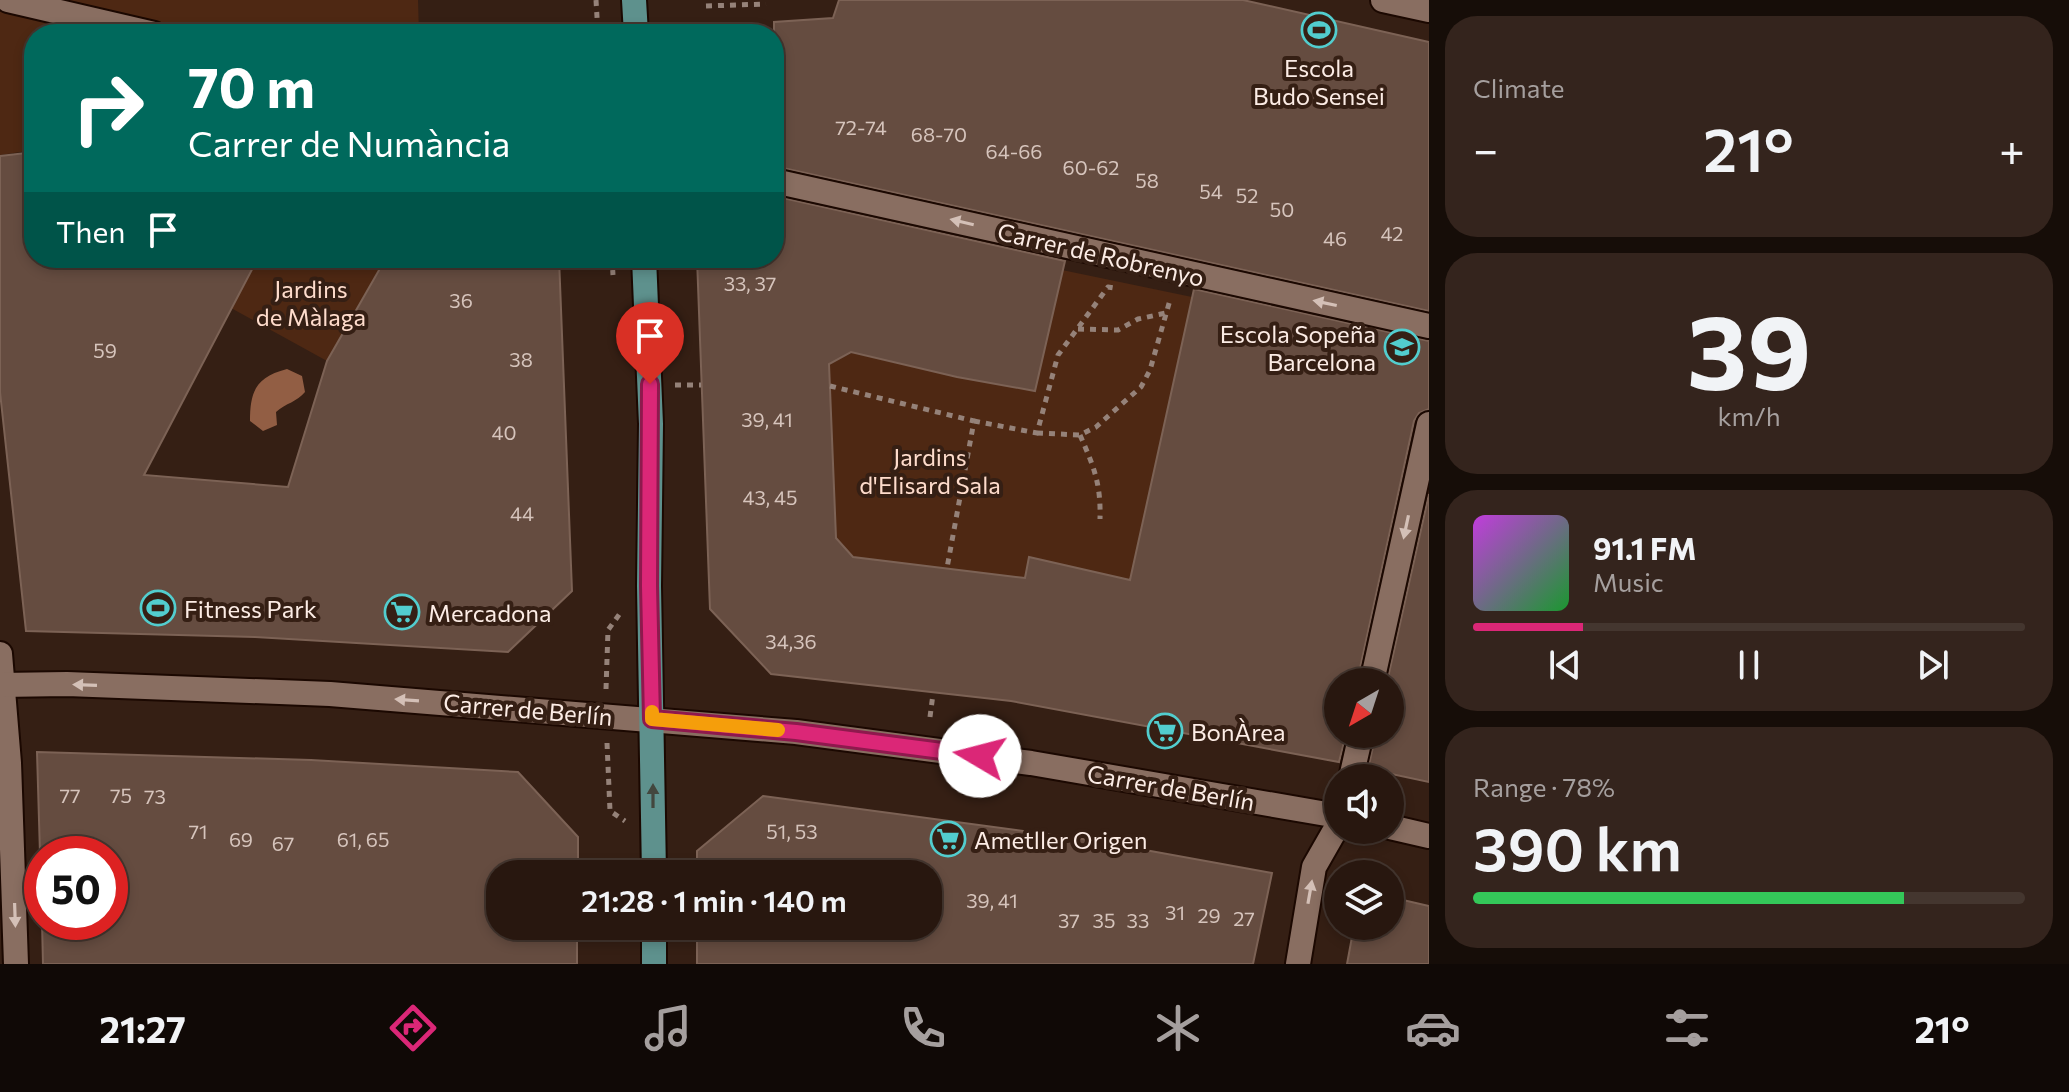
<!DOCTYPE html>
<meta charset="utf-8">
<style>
body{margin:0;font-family:Commissioner,sans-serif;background:#34241d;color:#f1f3f6;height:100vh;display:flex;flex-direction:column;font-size:30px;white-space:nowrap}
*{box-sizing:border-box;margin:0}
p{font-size:26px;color:#a59f9e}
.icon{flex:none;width:44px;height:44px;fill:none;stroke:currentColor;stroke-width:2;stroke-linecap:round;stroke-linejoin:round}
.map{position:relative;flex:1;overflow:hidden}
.sheet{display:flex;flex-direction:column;gap:16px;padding:16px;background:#160d08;width:640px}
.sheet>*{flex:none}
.top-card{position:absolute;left:24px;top:24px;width:760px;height:244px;border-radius:32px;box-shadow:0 4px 12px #0003,0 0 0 2px #44362f;background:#00695c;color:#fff;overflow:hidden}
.needle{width:52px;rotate:219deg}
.fabs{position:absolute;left:1324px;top:668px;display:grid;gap:16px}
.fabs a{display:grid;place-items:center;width:80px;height:80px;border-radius:50%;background:#28170f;box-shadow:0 4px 12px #0003,0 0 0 2px #44362f;font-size:40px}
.speed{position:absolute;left:24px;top:836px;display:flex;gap:16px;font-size:40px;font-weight:700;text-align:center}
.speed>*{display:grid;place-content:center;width:104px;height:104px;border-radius:50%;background:#28170f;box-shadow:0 4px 12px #0003,0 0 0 2px #44362f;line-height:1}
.speed .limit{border:12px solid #d22;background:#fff;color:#111}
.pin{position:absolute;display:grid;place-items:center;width:68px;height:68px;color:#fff;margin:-82px -34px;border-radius:50% 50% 50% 0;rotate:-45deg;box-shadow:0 0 8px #0007}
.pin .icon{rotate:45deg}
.me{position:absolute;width:88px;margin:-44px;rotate:278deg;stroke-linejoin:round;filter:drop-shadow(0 0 6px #0008)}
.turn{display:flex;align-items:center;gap:28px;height:168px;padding:0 32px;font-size:36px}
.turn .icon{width:104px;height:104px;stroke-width:2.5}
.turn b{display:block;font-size:56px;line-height:68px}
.then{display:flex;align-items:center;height:76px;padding:0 32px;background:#0003;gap:16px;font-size:30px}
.big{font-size:60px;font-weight:600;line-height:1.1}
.sheet .widget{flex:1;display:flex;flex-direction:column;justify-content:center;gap:12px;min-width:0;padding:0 28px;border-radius:32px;background:#34241d}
.sheet .dial{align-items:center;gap:0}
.dial b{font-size:104px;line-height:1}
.song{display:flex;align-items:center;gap:24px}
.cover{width:96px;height:96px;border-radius:12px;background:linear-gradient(135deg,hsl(290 70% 55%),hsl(130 70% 35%))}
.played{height:8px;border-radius:4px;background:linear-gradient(90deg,#db2777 20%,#44362f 20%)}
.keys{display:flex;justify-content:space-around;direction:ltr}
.heat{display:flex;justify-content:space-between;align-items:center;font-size:44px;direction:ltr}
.charge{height:12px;border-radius:6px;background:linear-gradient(90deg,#34c759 78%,#44362f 0)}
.trip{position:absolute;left:486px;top:860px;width:456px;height:80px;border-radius:32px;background:#28170f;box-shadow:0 4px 12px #0003,0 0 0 2px #44362f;font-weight:600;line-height:80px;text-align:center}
.tab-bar{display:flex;height:128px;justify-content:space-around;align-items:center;background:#100906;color:#a59f9e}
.tab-bar .icon{width:56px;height:56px}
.tab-bar .current{color:#db2777}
.tab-bar b{font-size:36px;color:#f1f3f6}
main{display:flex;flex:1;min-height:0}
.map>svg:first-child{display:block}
.green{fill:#4e2813}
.water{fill:#925e44}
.building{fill:#654c40;stroke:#7c6255;stroke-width:2}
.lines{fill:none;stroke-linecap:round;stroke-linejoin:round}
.pedestrian-casing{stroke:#1b0801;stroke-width:28}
.minor-casing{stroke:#1b0801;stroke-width:28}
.secondary-casing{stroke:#1b0801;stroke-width:28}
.primary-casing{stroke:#1b0801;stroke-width:28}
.path{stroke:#958279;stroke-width:5;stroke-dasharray:6 6;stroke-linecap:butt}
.pedestrian{stroke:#896e61;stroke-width:24}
.minor{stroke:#896e61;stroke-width:24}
.secondary{stroke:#896e61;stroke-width:24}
.primary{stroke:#5e918d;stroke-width:24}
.oneway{fill:#d4c0b7}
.oneway2{fill:#43473e}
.route-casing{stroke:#8e194d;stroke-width:20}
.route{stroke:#db2777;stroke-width:14}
.slow{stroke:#f59e0b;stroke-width:14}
.labels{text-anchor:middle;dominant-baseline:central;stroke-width:8;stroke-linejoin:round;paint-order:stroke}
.number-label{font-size:20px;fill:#d6c4bc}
.poi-label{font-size:24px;fill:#fcece5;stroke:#351f14;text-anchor:start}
.street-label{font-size:24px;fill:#fcece5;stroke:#351f14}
.park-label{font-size:24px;fill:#fedccc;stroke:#351f14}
</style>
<main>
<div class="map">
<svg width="1429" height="964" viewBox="0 0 1429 964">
<rect width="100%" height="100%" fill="#351f14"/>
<g class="green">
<path d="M0 0H418L419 34H34V150L0 155Z"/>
<path d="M258 258H386L327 361 231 308Z"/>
<path d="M1062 270 1192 297 1130 580 1030 557 1025 579 853 557 836 538 829 364 852 353 957 377 1035 391Z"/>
</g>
<path class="water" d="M287 369 302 376 305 392C297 402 286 403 276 412L277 425 263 431 250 421C250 391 256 377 287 369Z"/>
<g class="building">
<path d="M839 0H1243L1429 42V311L774 166V22L833 18Z"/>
<path d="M34 152V258H258L144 475 288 487 327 361 386 258H559L572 591 508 652 255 637 26 631 0 392V156Z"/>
<path d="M774 196 1065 261 1035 391 957 377 851 352 829 364 836 538 853 557 1025 578 1029 557 1130 580 1194 289 1429 341V409L1419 413 1414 421 1357 682H1338V734H1346L1339 762 1011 701 771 674 710 609 697 258H774Z"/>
<path d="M1429 494V782L1368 769 1376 734H1390V682H1387Z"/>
<path d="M37 752 311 760 518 772 578 837V874H500V926H577V964H43L42 922H110V854H40Z"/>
<path d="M763 796 1090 840 1272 873 1253 964H697V926H928V874H697V851Z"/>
<path d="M1390 897 1429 906V964H1347L1354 926H1390Z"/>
</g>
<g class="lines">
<g class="pedestrian-casing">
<path id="pedestrian" d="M8 0 154 34"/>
</g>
<g class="minor-casing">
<g id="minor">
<path d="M1383 0 1429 10"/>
<path d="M774 181 1429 326"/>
<path d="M0 654 9 763 16 964"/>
<path d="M1372 682 1429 424"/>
<path d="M1351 778 1361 734"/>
<path d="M1298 964 1314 867 1338 825"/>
</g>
</g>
<g class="secondary-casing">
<g id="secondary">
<path d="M0 685 67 684 330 694 796 732 1031 763 1338 816"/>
<path d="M1390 827 1429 836"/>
</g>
</g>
<g class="primary-casing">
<g id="primary">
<path d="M634 0 636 34"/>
<path d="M644 258 651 424 649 586 654 874"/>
<path d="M654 926V964"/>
</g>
</g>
<g class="path">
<path d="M596 0 598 34"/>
<path d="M706 6 766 4"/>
<path d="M666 32H674"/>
<path d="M589 34H591"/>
<path d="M612 258 613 275"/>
<path d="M1078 329 1118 330 1138 319 1166 313"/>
<path d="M675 385H701"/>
<path d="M830 386 974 421 947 568"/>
<path d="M974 421 1037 433 1058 355 1108 287 1114 288"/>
<path d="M1037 433 1080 435 1096 427 1141 387 1150 370 1170 300"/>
<path d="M1080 435C1094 467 1101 484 1100 519"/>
<path d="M606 689 608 630 621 612"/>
<path d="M930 717 933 694"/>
<path d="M607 743 610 811 625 821"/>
</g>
<use href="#pedestrian" class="pedestrian"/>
<use href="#minor" class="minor"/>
<use href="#secondary" class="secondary"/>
<use href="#primary" class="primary"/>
</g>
<defs><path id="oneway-solid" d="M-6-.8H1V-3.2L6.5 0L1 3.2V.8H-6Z" transform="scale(2)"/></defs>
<g class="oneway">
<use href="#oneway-solid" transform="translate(962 222) rotate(-167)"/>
<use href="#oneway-solid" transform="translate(1325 303) rotate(-168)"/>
<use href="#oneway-solid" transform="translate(1406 527) rotate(102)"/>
<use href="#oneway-solid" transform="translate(85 685) rotate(-178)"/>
<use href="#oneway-solid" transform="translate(407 700) rotate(-176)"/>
<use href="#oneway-solid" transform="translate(1310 892) rotate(-80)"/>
<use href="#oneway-solid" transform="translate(15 915) rotate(88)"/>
</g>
<use class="oneway2" href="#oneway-solid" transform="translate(653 796) rotate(-90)"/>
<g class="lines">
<g class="route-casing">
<path id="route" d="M650 384 649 586 652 719 796 732 980 756"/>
</g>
<use href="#route" class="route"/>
<path class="slow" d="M652 712V719L778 730"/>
</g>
<defs>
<g id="stadium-ring" transform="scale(1.8)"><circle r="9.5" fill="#351f14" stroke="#52cdce" stroke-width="1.5"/><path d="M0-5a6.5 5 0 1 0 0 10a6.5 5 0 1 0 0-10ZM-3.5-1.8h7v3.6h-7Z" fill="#52cdce"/></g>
<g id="university-ring" transform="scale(1.8)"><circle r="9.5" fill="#351f14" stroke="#52cdce" stroke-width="1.5"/><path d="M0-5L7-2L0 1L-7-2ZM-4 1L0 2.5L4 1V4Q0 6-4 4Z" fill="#52cdce"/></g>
<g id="supermarket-ring" transform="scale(1.8)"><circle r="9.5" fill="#351f14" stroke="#52cdce" stroke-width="1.5"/><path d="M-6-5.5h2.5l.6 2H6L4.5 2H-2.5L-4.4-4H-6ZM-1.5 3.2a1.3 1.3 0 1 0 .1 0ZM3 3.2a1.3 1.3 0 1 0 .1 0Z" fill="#52cdce"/></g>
</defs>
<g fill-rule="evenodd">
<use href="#stadium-ring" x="1319" y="30"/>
<use href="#university-ring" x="1402" y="347"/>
<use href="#stadium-ring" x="158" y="608"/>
<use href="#supermarket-ring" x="402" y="612"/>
<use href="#supermarket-ring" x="1165" y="731"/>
<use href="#supermarket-ring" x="948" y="839"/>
</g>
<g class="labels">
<g class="number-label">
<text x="861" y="127">72-74</text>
<text x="939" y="134">68-70</text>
<text x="1014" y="151">64-66</text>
<text x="1091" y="167">60-62</text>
<text x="1147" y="180">58</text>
<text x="1211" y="191">54</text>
<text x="1247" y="195">52</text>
<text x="1282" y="209">50</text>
<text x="1392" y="233">42</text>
<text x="1335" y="238">46</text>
<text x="750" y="283">33, 37</text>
<text x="461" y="300">36</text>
<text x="105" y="350">59</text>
<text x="521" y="359">38</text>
<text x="767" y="419">39, 41</text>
<text x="504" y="432">40</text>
<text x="770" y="497">43, 45</text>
<text x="522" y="513">44</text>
<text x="791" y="641">34,36</text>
<text x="70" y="795">77</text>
<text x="121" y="795">75</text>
<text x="155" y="796">73</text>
<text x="198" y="831">71</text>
<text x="792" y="831">51, 53</text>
<text x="241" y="839">69</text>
<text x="363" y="839">61, 65</text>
<text x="283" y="843">67</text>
<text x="992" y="900">39, 41</text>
<text x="1175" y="912">31</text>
<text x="1209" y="915">29</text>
<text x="1244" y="918">27</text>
<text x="1069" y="920">37</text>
<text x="1104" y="920">35</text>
<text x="1138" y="920">33</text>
</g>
<g class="poi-label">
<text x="1319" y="67" text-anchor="middle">Escola<tspan x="1319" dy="28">Budo Sensei</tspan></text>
<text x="1376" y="333" text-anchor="end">Escola Sopeña<tspan x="1376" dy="28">Barcelona</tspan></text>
<text x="184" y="608">Fitness Park</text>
<text x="428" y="612">Mercadona</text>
<text x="1191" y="731">BonÀrea</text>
<text x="974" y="839">Ametller Origen</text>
</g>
<g class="street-label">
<text transform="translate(1101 254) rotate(13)">Carrer de Robrenyo</text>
<text transform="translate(528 709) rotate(5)">Carrer de Berlín</text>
<text transform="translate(1171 787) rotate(10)">Carrer de Berlín</text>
</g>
<g class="park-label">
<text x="311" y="288">Jardins<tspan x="311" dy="28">de Màlaga</tspan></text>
<text x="930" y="456">Jardins<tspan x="930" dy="28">d'Elisard Sala</tspan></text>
</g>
</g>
</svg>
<div class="fabs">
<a><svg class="needle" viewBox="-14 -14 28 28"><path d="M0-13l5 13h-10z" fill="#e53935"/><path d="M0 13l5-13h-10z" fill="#a59f9e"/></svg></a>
<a><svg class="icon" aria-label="sound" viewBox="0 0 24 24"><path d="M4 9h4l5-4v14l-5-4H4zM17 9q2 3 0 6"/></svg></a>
<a><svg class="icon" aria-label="layers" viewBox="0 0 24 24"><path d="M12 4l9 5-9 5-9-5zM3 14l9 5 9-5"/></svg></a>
</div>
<div class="speed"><div class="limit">50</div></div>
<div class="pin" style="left:650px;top:384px;background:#d93025"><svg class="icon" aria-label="arrive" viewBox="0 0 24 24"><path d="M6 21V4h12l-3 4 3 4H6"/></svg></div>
<svg class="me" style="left:980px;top:756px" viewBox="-20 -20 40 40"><circle r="19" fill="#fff"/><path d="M0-13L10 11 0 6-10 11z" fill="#db2777"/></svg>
<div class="trip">21:28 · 1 min · 140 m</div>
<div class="top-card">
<div class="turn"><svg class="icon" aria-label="right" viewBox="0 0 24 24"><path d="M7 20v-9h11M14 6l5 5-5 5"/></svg><div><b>70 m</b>Carrer de Numància</div></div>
<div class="then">Then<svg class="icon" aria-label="arrive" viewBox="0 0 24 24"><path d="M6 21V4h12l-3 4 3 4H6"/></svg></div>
</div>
</div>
<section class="sheet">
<div class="widget"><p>Climate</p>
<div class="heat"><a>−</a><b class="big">21°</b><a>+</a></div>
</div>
<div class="widget dial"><b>39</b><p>km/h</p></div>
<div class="widget">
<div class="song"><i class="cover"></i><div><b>91.1 FM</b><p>Music</p></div></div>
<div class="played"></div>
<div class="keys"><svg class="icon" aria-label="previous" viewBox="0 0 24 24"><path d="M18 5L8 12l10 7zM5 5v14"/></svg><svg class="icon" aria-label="pause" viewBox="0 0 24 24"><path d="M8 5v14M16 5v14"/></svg><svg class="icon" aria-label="next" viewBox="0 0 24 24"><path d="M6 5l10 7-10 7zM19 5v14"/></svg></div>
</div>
<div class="widget"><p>Range · 78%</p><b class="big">390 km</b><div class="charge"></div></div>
</section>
</main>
<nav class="tab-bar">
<b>21:27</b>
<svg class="icon current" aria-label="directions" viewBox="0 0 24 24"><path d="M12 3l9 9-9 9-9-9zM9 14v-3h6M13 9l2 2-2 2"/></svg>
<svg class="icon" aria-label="music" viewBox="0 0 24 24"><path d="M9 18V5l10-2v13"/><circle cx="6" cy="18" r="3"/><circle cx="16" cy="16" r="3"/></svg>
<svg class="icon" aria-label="phone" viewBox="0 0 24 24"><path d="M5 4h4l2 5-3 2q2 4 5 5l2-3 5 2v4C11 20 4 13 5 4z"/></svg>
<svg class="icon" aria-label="climate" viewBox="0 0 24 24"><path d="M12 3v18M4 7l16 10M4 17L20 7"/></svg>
<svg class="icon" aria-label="car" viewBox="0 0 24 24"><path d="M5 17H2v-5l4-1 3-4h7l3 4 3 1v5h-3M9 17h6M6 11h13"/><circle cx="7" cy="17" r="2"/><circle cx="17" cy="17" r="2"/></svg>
<svg class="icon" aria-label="filters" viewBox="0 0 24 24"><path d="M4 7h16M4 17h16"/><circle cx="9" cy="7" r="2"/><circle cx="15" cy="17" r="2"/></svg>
<b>21°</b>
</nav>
